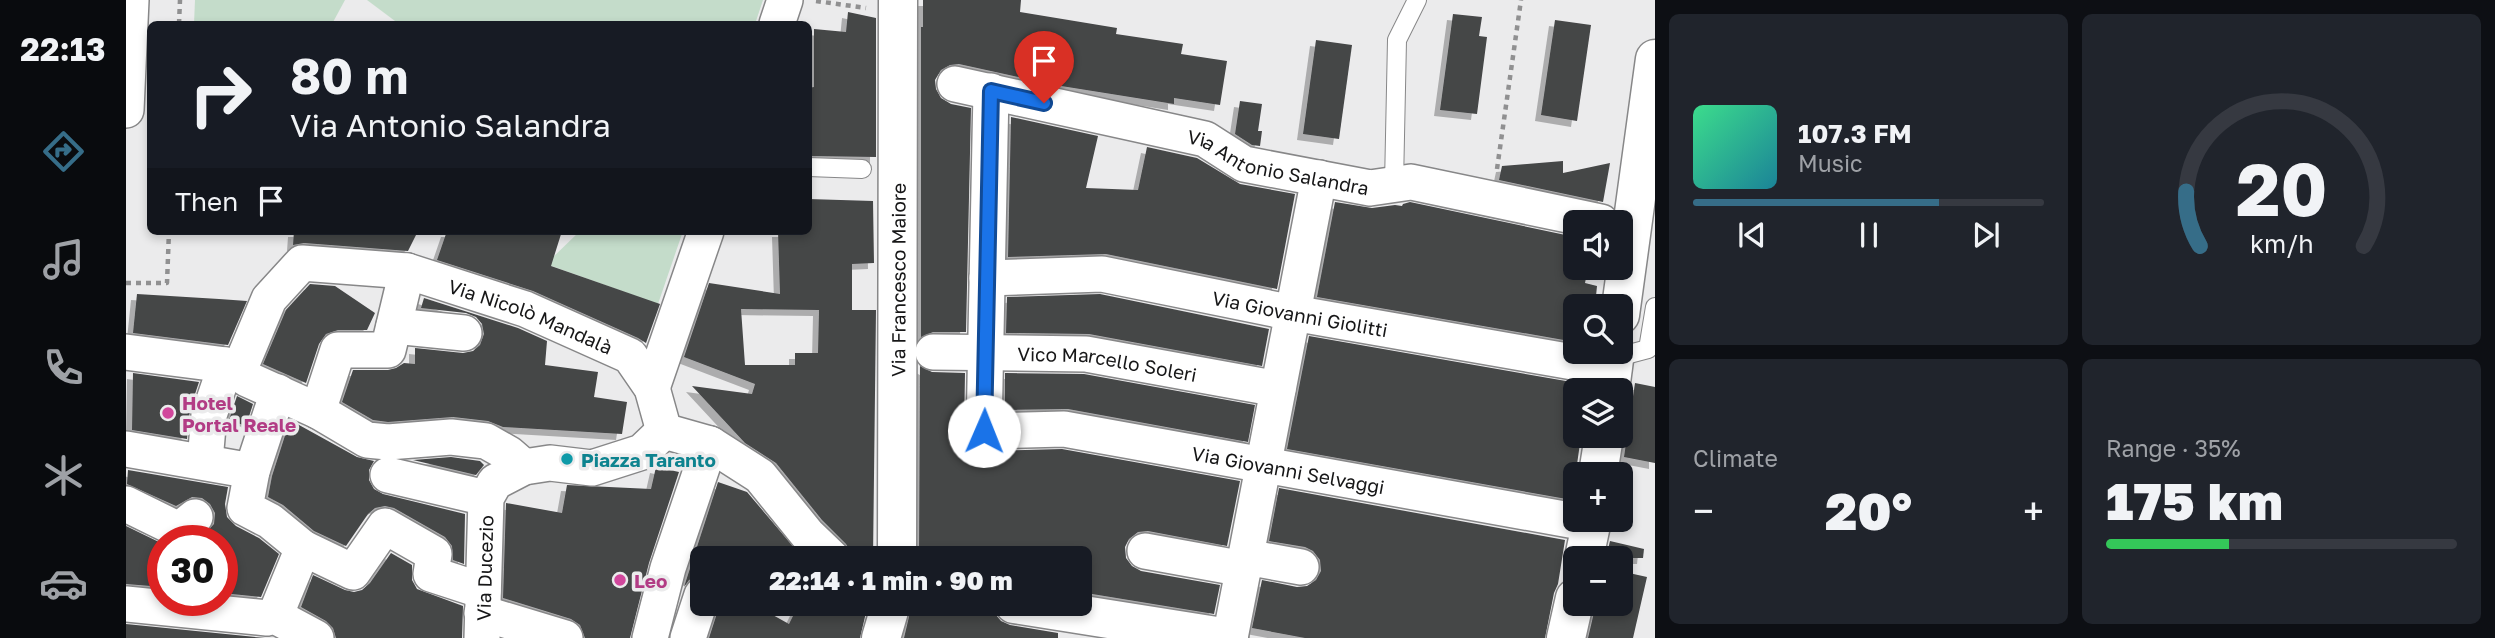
<!DOCTYPE html>
<meta charset="utf-8">
<style>
body{margin:0;font-family:"Golos Text",sans-serif;background:#20242c;color:#f1f3f6;height:100vh;display:flex;flex-direction:column;font-size:26px;white-space:nowrap}
*{box-sizing:border-box;margin:0}
p{font-size:23px;color:#9ea1a6}
.icon{flex:none;width:38px;height:38px;fill:none;stroke:currentColor;stroke-width:2;stroke-linecap:round;stroke-linejoin:round}
.map{position:relative;flex:1;overflow:hidden}
.side{display:flex;flex-direction:column;gap:14px;padding:14px;background:#0d0f14;width:840px}
.side>*{flex:none}
.top-card{position:absolute;left:21px;top:21px;width:665px;height:214px;border-radius:10px;box-shadow:0 4px 10px #0003;background:#171b24;color:#f1f3f6;overflow:hidden}
.tools{position:absolute;left:1437px;top:210px;display:grid;gap:14px}
.tools a{display:grid;place-items:center;width:70px;height:70px;border-radius:10px;background:#171b24;box-shadow:0 4px 10px #0003;font-size:35px}
.speed{position:absolute;left:21px;top:525px;display:flex;gap:14px;font-size:35px;font-weight:700;text-align:center}
.speed>*{display:grid;place-content:center;width:91px;height:91px;border-radius:50%;background:#171b24;box-shadow:0 4px 10px #0003;line-height:1}
.speed .limit{border:10px solid #d22;background:#fff;color:#111}
.pin{position:absolute;display:grid;place-items:center;width:60px;height:60px;color:#fff;margin:-72px -30px;border-radius:50% 50% 50% 0;rotate:-45deg;box-shadow:0 0 7px #0007}
.pin .icon{rotate:45deg}
.me{position:absolute;width:77px;margin:-38px;rotate:1deg;stroke-linejoin:round;filter:drop-shadow(0 0 5px #0008)}
.turn{display:flex;align-items:center;gap:24px;height:147px;padding:0 28px;font-size:32px}
.turn .icon{width:91px;height:91px;stroke-width:2.5}
.turn b{display:block;font-size:49px;line-height:60px}
.then{display:flex;align-items:center;height:66px;padding:0 28px;background:#0003;gap:14px;font-size:26px}
.big{font-size:52px;font-weight:800;line-height:1.1}
.side .widget{flex:1;display:flex;flex-direction:column;justify-content:center;gap:10px;min-width:0;padding:0 24px;border-radius:10px;background:#20242c}
.side .dial{align-items:center;gap:0}
.dial svg{height:182px;overflow:visible;fill:none;stroke:#363941;stroke-width:7;stroke-linecap:round;text-anchor:middle}
.dial text{fill:#f1f3f6;stroke:none}
.song{display:flex;align-items:center;gap:21px}
.cover{width:84px;height:84px;border-radius:10px;background:linear-gradient(135deg,hsl(150 70% 55%),hsl(190 70% 35%))}
.played{height:7px;border-radius:4px;background:linear-gradient(90deg,#366d88 70%,#363941 70%)}
.keys{display:flex;justify-content:space-around;direction:ltr}
.heat{display:flex;justify-content:space-between;align-items:center;font-size:38px;direction:ltr}
.charge{height:10px;border-radius:5px;background:linear-gradient(90deg,#34c759 35%,#363941 0)}
.side .tiles{flex:1;display:grid;gap:14px;grid-template-columns:repeat(2,1fr)}
.trip{position:absolute;left:564px;top:546px;width:402px;height:70px;border-radius:10px;background:#171b24;box-shadow:0 4px 10px #0003;font-weight:800;line-height:70px;text-align:center}
main{display:flex;flex:1;min-height:0}
.dock{display:flex;flex-direction:column;width:126px;justify-content:space-around;align-items:center;background:#090b0e;color:#9ea1a6}
.dock .icon{width:49px;height:49px}
.dock .current{color:#366d88}
.dock b{font-size:32px;color:#f1f3f6}
.map>svg:first-child{display:block}
.green{fill:#c4dcca}
.building{fill:#454647;fill-rule:evenodd;filter:url(#shadow)}
.lines{fill:none;stroke-linecap:round;stroke-linejoin:round}
.lane-casing{stroke:#878788;stroke-width:20}
.street-casing{stroke:#878788;stroke-width:38}
.secondary-casing{stroke:#878788;stroke-width:41}
.path{stroke:#909091;stroke-width:4.5;stroke-dasharray:5 5;stroke-linecap:butt}
.lane{stroke:#fff;stroke-width:18}
.street{stroke:#fff;stroke-width:35}
.secondary{stroke:#fff;stroke-width:38}
.route-casing{stroke:#114b97;stroke-width:18}
.route{stroke:#1a73e8;stroke-width:12}
.hotel-dot{fill:#d1479c;stroke:#ebebec;stroke-width:2.5}
.culture-dot{fill:#0f9aa8;stroke:#ebebec;stroke-width:2.5}
.labels{text-anchor:middle;dominant-baseline:central;stroke-width:7;stroke-linejoin:round;paint-order:stroke}
.street-label{font-size:19px;fill:#161617;stroke:#ebebec}
.hotel-label{font-size:19px;font-weight:bold;fill:#b23c85;stroke:#ebebec;text-anchor:start}
.culture-label{font-size:19px;font-weight:bold;fill:#0d838f;stroke:#ebebec;text-anchor:start}
</style>
<main>
<nav class="dock">
<b>22:13</b>
<svg class="icon current" aria-label="directions" viewBox="0 0 24 24"><path d="M12 3l9 9-9 9-9-9zM9 14v-3h6M13 9l2 2-2 2"/></svg>
<svg class="icon" aria-label="music" viewBox="0 0 24 24"><path d="M9 18V5l10-2v13"/><circle cx="6" cy="18" r="3"/><circle cx="16" cy="16" r="3"/></svg>
<svg class="icon" aria-label="phone" viewBox="0 0 24 24"><path d="M5 4h4l2 5-3 2q2 4 5 5l2-3 5 2v4C11 20 4 13 5 4z"/></svg>
<svg class="icon" aria-label="climate" viewBox="0 0 24 24"><path d="M12 3v18M4 7l16 10M4 17L20 7"/></svg>
<svg class="icon" aria-label="car" viewBox="0 0 24 24"><path d="M5 17H2v-5l4-1 3-4h7l3 4 3 1v5h-3M9 17h6M6 11h13"/><circle cx="7" cy="17" r="2"/><circle cx="17" cy="17" r="2"/></svg>
</nav>
<div class="map">
<svg width="1529" height="638" viewBox="0 0 1529 638">
<defs>
<filter id="shadow"><feDropShadow dx="-6" dy="6" stdDeviation="0" flood-color="#0004"/></filter>
</defs>
<rect width="100%" height="100%" fill="#ebebec"/>
<g class="green">
<path d="M69 0H219L206 24H68Z"/>
<path d="M241 0H637L629 24H273Z"/>
<path d="M454 231H557L532 304 420 264Z"/>
</g>
<g class="building">
<path d="M797 0H895L894 12 991 28 990 34 1057 44 1055 54 1101 61 1094 105 1048 98V104L929 85 833 64 824 65 815 70 809 80 810 89 815 98 825 104 845 108 840 332H807L795 337V27H797Z"/>
<path d="M722 12 750 18V157L682 156V88L688 87V29L720 32Z"/>
<path d="M1327 14 1356 17 1353 36 1361 37 1351 114 1314 110Z"/>
<path d="M1429 20 1465 25 1451 121 1415 115Z"/>
<path d="M1190 40 1226 45 1213 139 1177 134Z"/>
<path d="M1114 101 1136 104 1132 131H1136L1134 146 1126 145 1109 134Z"/>
<path d="M885 117 972 136 960 188 1012 190 1021 147 1071 158 1114 184 1169 194 1151 289 980 254 882 257Z"/>
<path d="M1437 161V173L1484 163 1477 202 1373 180 1376 166Z"/>
<path d="M682 199 747 201 748 263 726 264V310H750L747 558H726L725 552 720 544 696 520 650 463 619 443 566 386 626 394 629 384 558 357 583 283 654 294 652 231H682ZM615 309 693 310 692 353H669V365H619Z"/>
<path d="M1209 202 1246 208 1269 205 1276 206 1277 204 1284 202 1449 237V268H1462L1459 283 1471 286 1469 306H1449V342L1191 297Z"/>
<path d="M168 231H292L282 251 178 243 167 245Z"/>
<path d="M321 231H436L425 266 534 304 520 343 512 338 407 291 311 260Z"/>
<path d="M184 284 209 286 249 313 241 330H212L200 334 193 344 180 383 137 364 160 310Z"/>
<path d="M11 294 93 299 121 301 102 345 7 333Z"/>
<path d="M974 294 1143 329 1136 366 963 334 880 333 881 297Z"/>
<path d="M298 298 392 328 421 341 419 365 472 372 468 397 501 402 496 434 377 427 362 421 327 417 262 422 247 420 216 402 227 370H262L270 368 278 363 289 364V348L337 353 347 351 354 345 358 334 356 324 350 317 340 313 295 308Z"/>
<path d="M1183 336 1463 385 1462 390H1449V436H1455L1446 500 1161 449Z"/>
<path d="M794 366 806 372 839 373 838 431 841 442 849 449 858 451 936 449 1114 481 1101 546 1022 531 1012 532 1003 539 999 547 1000 558 1006 566 1015 571 1094 585 1088 614 954 592V558H793Z"/>
<path d="M7 373 73 382 64 409 61 439 6 430Z"/>
<path d="M879 373 958 374 1129 405 1122 442 942 409 879 410Z"/>
<path d="M1509 383 1529 387V463L1498 457Z"/>
<path d="M111 396 127 404 120 426 103 420Z"/>
<path d="M164 420 231 457 248 461 243 470V480L248 489 257 494 339 514 338 564 327 560 326 546 319 537 268 508 259 506 249 508 242 514 220 546 188 531 157 505 142 497 146 476Z"/>
<path d="M325 457 354 461 358 465 350 475 287 460Z"/>
<path d="M530 467 553 472 523 563 504 638H459L454 625 445 619 377 598 380 503 436 513 441 485 525 489Z"/>
<path d="M2 470 102 487 99 504 101 517 110 526 133 538 153 554 135 597 96 593V541H72L88 524 89 513 84 504 76 498 66 497 50 506 1 484Z"/>
<path d="M592 482 621 492 677 558H576V575L563 580 558 587Z"/>
<path d="M1153 488 1439 540 1432 584 1428 593 1419 638H1179L1126 628 1136 580 1171 587 1181 586 1190 580 1195 571 1194 560 1187 551 1179 547 1143 541Z"/>
<path d="M0 526 37 544V587L0 584Z"/>
<path d="M1484 541 1518 549 1517 558H1480Z"/>
<path d="M265 553 286 565V580L291 589 337 606 336 638H210L207 628 200 621 175 607 187 575 219 590 228 592 236 590 244 583Z"/>
<path d="M1494 571 1521 577 1507 638H1462L1470 604H1494Z"/>
<path d="M594 604H627L663 624 673 604H742L734 638H583Z"/>
<path d="M786 604 870 615 875 621 884 625 932 633V638H778Z"/>
<path d="M0 624 139 638H0Z"/>
</g>
<g class="lines">
<g class="lane-casing">
<g id="lane">
<path d="M682 167 736 169"/>
<path d="M1268 184 1271 40 1291 0"/>
<path d="M1488 358 1522 349 1529 307"/>
</g>
</g>
<g class="street-casing">
<g id="street">
<path d="M651 24 659 0"/>
<path id="s1" d="M829 84 1079 139 1118 164 1244 188 1285 182 1475 222"/>
<path id="s2" d="M865 91 858 431 938 429 1466 524"/>
<path d="M0 110 5 0"/>
<path id="s3" d="M861 278 976 274 1167 313 1487 369"/>
<path d="M268 326 338 333"/>
<path d="M0 352 100 365 121 379 192 411 241 440 262 442 325 437 360 441 383 454 398 467"/>
<path id="s4" d="M807 352 960 354 1152 389"/>
<path id="s5" d="M112 373 143 299 176 263 281 271 399 309 504 356 526 388 538 431 584 444 634 476 681 534 706 558"/>
<path d="M526 388 580 231"/>
<path d="M192 411 212 350H262L281 271"/>
<path d="M0 449 126 471 119 508 144 521 177 548 227 572 259 526 308 554 305 574 357 591"/>
<path d="M79 461 83 415 100 365"/>
<path d="M126 471 152 392"/>
<path d="M262 475 360 498"/>
<path d="M0 504 53 530 69 517"/>
<path d="M1019 551 1118 569"/>
<path d="M1120 557 1175 567"/>
<path d="M0 604 141 618 149 616 190 638"/>
<path d="M356 613 439 638"/>
<path d="M149 616 177 548"/>
<path id="s6" d="M356 638 360 498 369 482 398 467 424 463 466 468 516 452 538 431"/>
<path d="M524 638 542 568 584 444"/>
<path d="M562 638 576 595"/>
<path d="M1104 638 1193 178"/>
</g>
</g>
<g class="secondary-casing">
<g id="secondary">
<path d="M1494 315 1529 59"/>
<path d="M1484 390 1489 352"/>
<path d="M1472 474 1478 436"/>
<path id="s7" d="M771 558 772 0"/>
<path d="M1458 558 1466 520"/>
<path d="M888 604 1103 638"/>
<path d="M755 638 765 604"/>
<path d="M1440 638 1449 598"/>
</g>
</g>
<g class="path">
<path d="M690 1 740 8"/>
<path d="M53 24 54 0"/>
<path d="M1371 169 1395 0"/>
<path d="M0 283H41L43 231"/>
</g>
<use href="#lane" class="lane"/>
<use href="#street" class="street"/>
<use href="#secondary" class="secondary"/>
</g>
<g class="lines">
<g class="route-casing">
<path id="route" d="M858 431 865 91 918 103"/>
</g>
<use href="#route" class="route"/>
</g>
<g class="hotel-dot">
<circle cx="42" cy="413" r="7"/>
<circle cx="494" cy="580" r="7"/>
</g>
<circle class="culture-dot" cx="441" cy="459" r="7"/>
<g class="labels">
<g class="street-label">
<text stroke="none"><textPath href="#s1" startOffset="334">Via Antonio Salandra</textPath></text>
<text stroke="none"><textPath href="#s7" startOffset="278">Via Francesco Maiore</textPath></text>
<text stroke="none"><textPath href="#s3" startOffset="317">Via Giovanni Giolitti</textPath></text>
<text stroke="none"><textPath href="#s5" startOffset="366">Via Nicolò Mandalà</textPath></text>
<text stroke="none"><textPath href="#s4" startOffset="175">Vico Marcello Soleri</textPath></text>
<text stroke="none"><textPath href="#s2" startOffset="648">Via Giovanni Selvaggi</textPath></text>
<text stroke="none"><textPath href="#s6" startOffset="70">Via Ducezio</textPath></text>
</g>
<g class="hotel-label">
<text x="56" y="402">Hotel<tspan x="56" dy="22">Portal Reale</tspan></text>
<text x="508" y="580">Leo</text>
</g>
<g class="culture-label">
<text x="455" y="459">Piazza Taranto</text>
</g>
</g>
</svg>
<div class="tools">
<a><svg class="icon" aria-label="sound" viewBox="0 0 24 24"><path d="M4 9h4l5-4v14l-5-4H4zM17 9q2 3 0 6"/></svg></a>
<a><svg class="icon" aria-label="search" viewBox="0 0 24 24"><circle cx="10" cy="10" r="6"/><path d="M15 15l6 6"/></svg></a>
<a><svg class="icon" aria-label="layers" viewBox="0 0 24 24"><path d="M12 4l9 5-9 5-9-5zM3 14l9 5 9-5"/></svg></a>
<a>+</a>
<a>−</a>
</div>
<div class="speed"><div class="limit">30</div></div>
<div class="pin" style="left:918px;top:103px;background:#d93025"><svg class="icon" aria-label="arrive" viewBox="0 0 24 24"><path d="M6 21V4h12l-3 4 3 4H6"/></svg></div>
<svg class="me" style="left:858px;top:431px" viewBox="-20 -20 40 40"><circle r="19" fill="#fff"/><path d="M0-13L10 11 0 6-10 11z" fill="#1a73e8"/></svg>
<div class="trip">22:14 · 1 min · 90 m</div>
<div class="top-card">
<div class="turn"><svg class="icon" aria-label="right" viewBox="0 0 24 24"><path d="M7 20v-9h11M14 6l5 5-5 5"/></svg><div><b>80 m</b>Via Antonio Salandra</div></div>
<div class="then">Then<svg class="icon" aria-label="arrive" viewBox="0 0 24 24"><path d="M6 21V4h12l-3 4 3 4H6"/></svg></div>
</div>
</div>
<section class="side">
<div class="tiles">
<div class="widget">
<div class="song"><i class="cover"></i><div><b>107.3 FM</b><p>Music</p></div></div>
<div class="played"></div>
<div class="keys"><svg class="icon" aria-label="previous" viewBox="0 0 24 24"><path d="M18 5L8 12l10 7zM5 5v14"/></svg><svg class="icon" aria-label="pause" viewBox="0 0 24 24"><path d="M8 5v14M16 5v14"/></svg><svg class="icon" aria-label="next" viewBox="0 0 24 24"><path d="M6 5l10 7-10 7zM19 5v14"/></svg></div>
</div>
<div class="widget dial"><svg viewBox="0 0 100 80">
<path d="M14 69A42 42 0 1 1 86 69"/>
<path d="M14 69A42 42 0 0 1 8 45" stroke="#366d88"/>
<text x="50" y="56" font-size="32" font-weight="700">20</text>
<text x="50" y="72" font-size="11">km/h</text>
</svg></div>
<div class="widget"><p>Climate</p>
<div class="heat"><a>−</a><b class="big">20°</b><a>+</a></div>
</div>
<div class="widget"><p>Range · 35%</p><b class="big">175 km</b><div class="charge"></div></div>
</div>
</section>
</main>
